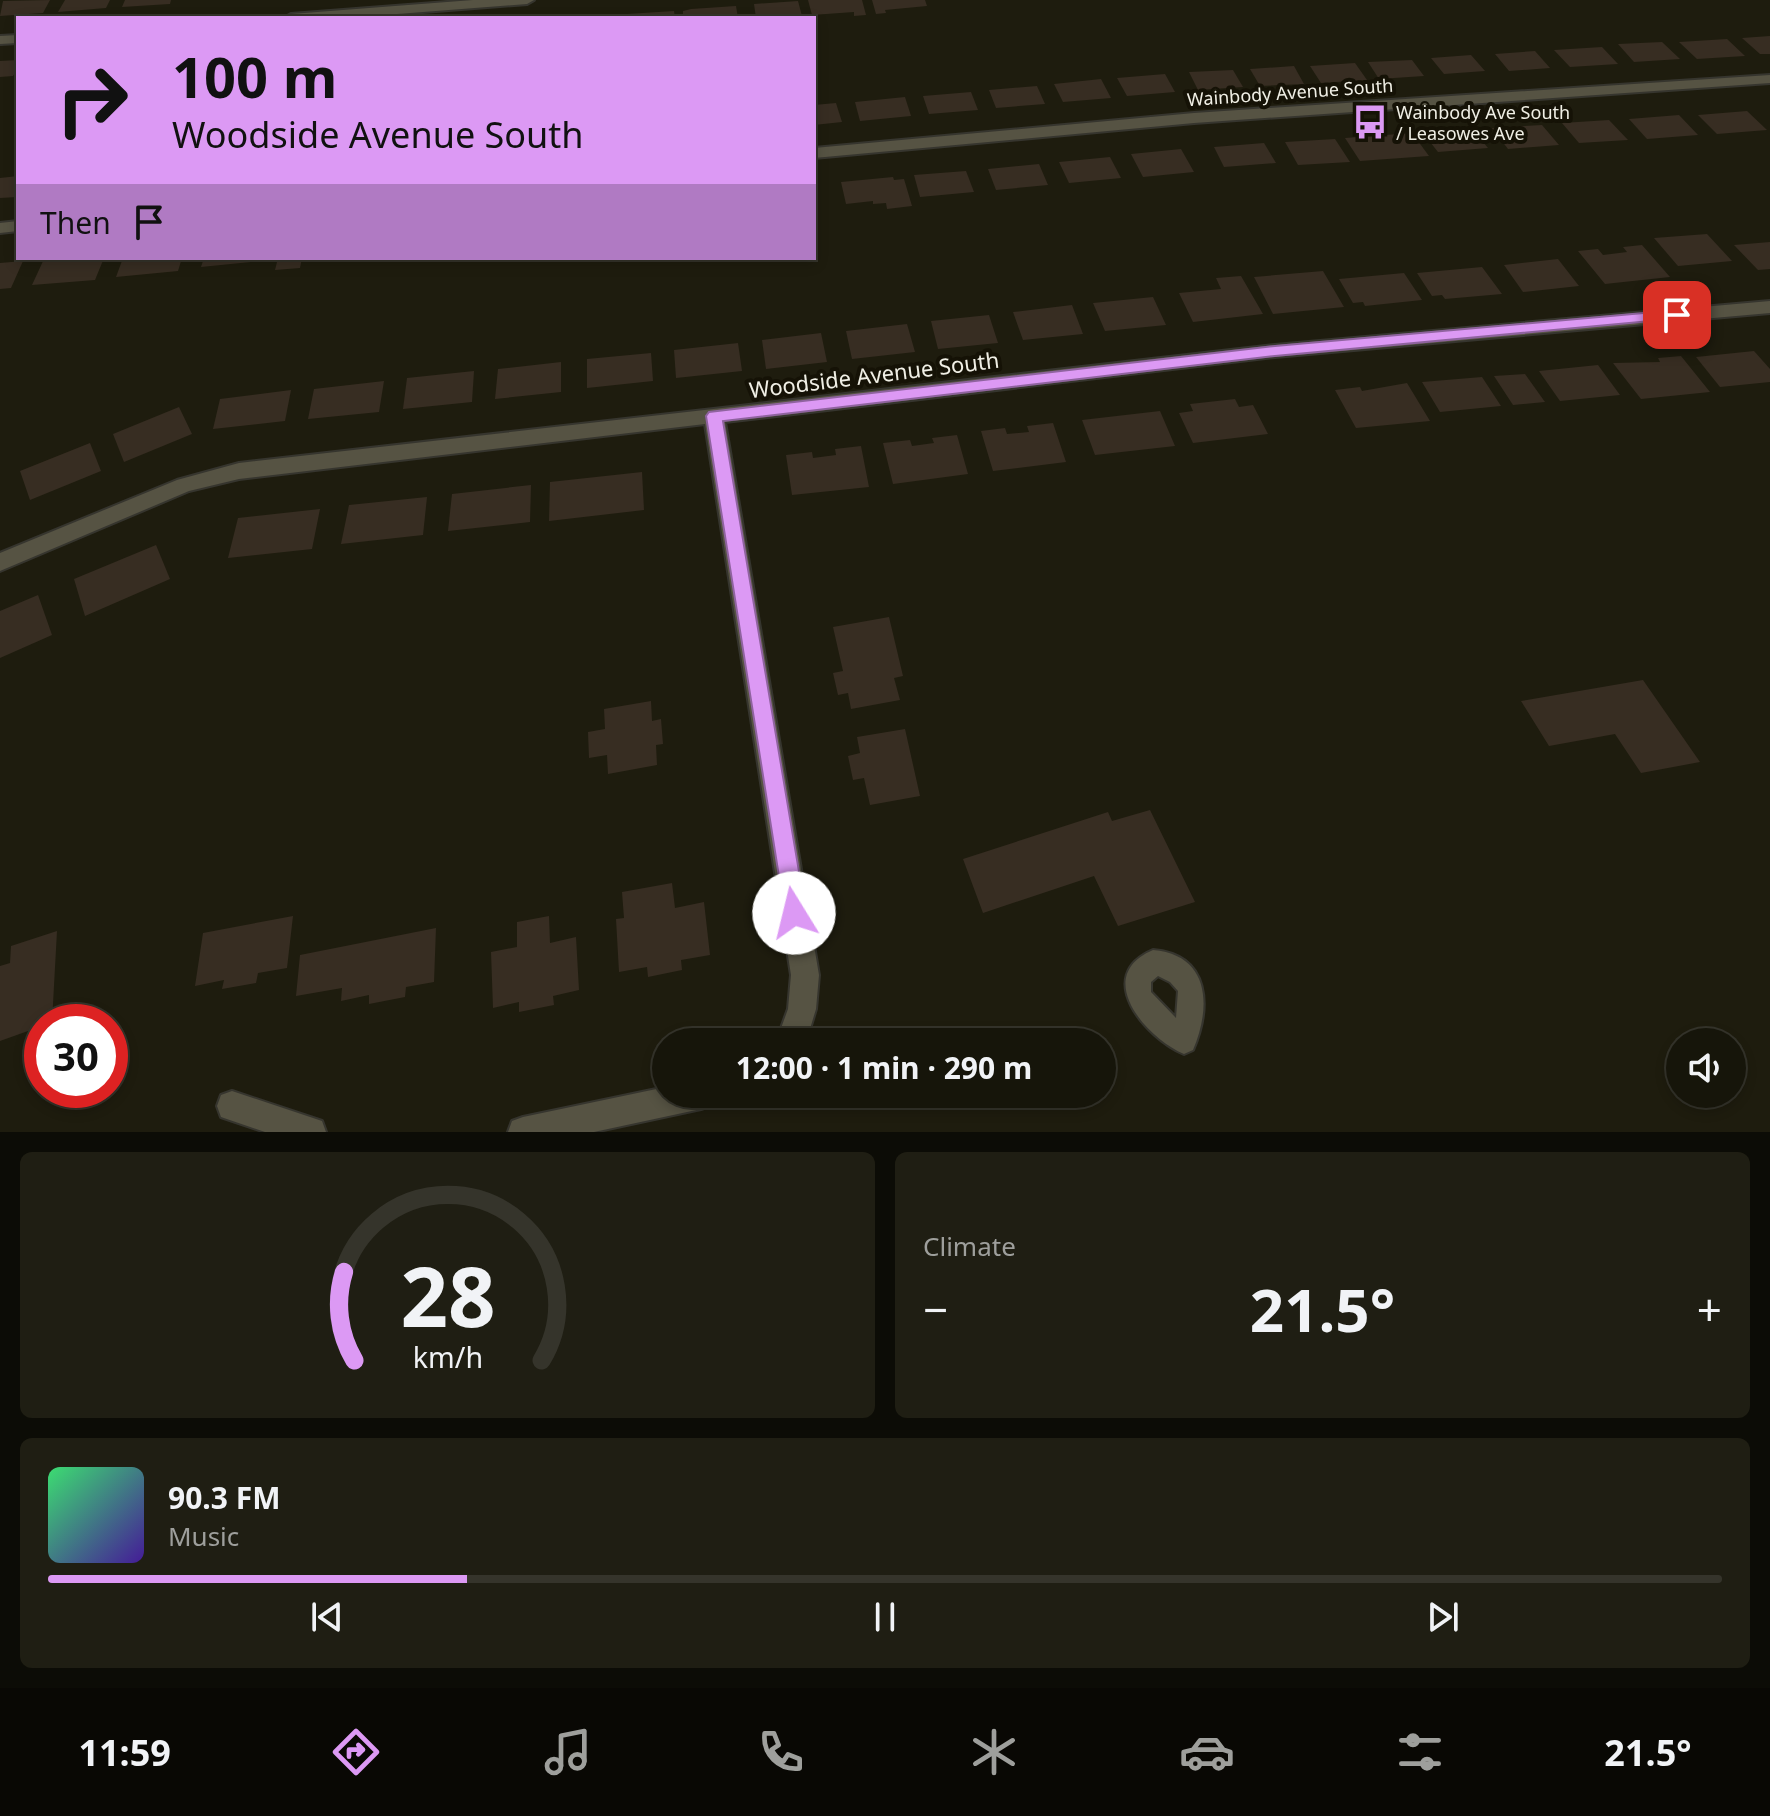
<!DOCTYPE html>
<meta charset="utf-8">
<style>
body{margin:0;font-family:"Noto Sans",sans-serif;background:#1f1e13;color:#f1f3f6;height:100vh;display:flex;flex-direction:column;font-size:30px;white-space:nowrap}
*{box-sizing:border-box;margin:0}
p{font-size:26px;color:#9e9f9c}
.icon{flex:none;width:44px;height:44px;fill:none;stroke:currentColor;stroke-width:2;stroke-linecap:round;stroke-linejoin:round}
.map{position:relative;height:1132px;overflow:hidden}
.sheet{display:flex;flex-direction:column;gap:20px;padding:20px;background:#0c0c06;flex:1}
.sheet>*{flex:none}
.guide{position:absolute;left:16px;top:16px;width:800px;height:244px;border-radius:0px;box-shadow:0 4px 12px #0003,0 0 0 2px #35342b;background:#dc99f4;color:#111;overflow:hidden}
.controls{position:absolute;left:1666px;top:1028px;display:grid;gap:16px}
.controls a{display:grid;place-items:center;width:80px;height:80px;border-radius:50%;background:#16150a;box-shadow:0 4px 12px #0003,0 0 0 2px #35342b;font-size:40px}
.speed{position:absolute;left:24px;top:1004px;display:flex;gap:16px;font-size:40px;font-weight:700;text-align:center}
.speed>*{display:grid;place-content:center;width:104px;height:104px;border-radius:50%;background:#16150a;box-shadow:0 4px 12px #0003,0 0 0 2px #35342b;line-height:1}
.speed .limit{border:12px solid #d22;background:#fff;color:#111}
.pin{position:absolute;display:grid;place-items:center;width:68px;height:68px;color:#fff;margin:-34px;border-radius:16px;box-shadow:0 4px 12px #0006}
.me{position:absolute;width:88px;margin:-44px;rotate:351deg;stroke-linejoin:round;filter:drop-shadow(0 0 6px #0008)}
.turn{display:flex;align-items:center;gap:28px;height:168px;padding:0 24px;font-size:36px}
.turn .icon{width:104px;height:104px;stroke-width:2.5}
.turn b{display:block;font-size:56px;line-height:68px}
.then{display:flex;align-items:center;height:76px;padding:0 24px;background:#0003;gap:16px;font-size:30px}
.big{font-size:60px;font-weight:700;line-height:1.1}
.sheet .card{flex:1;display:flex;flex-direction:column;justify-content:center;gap:12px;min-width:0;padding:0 28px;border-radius:12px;background:#1f1e13}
.sheet .dial{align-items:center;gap:0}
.dial svg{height:208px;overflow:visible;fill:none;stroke:#35342b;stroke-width:7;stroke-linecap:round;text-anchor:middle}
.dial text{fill:#f1f3f6;stroke:none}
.song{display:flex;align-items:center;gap:24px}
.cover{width:96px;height:96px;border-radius:12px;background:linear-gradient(135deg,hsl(140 70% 55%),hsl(260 70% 35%))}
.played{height:8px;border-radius:4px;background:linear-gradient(90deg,#dc99f4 25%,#35342b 25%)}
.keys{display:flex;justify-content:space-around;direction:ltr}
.heat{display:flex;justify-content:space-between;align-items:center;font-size:44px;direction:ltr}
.sheet .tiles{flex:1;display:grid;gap:20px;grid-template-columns:1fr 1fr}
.card:last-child{grid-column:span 2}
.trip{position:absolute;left:652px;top:1028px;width:464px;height:80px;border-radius:40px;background:#16150a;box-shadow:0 4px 12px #0003,0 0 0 2px #35342b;font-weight:700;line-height:80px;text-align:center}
.menu{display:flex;height:128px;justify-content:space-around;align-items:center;background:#090804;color:#9e9f9c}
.menu .icon{width:56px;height:56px}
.menu .selected{color:#dc99f4}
.menu b{font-size:36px;color:#f1f3f6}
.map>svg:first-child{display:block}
.building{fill:#372d22}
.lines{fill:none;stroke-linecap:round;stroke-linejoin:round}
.service-casing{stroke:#36352e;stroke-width:4}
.minor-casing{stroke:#36352e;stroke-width:4}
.service{fill:#565343;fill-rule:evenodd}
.minor{fill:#565343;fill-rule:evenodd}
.route{fill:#dc99f4;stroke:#8f639f;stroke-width:2}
.labels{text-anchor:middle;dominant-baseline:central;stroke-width:8;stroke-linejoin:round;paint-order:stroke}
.far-street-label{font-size:18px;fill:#f0efe5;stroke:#151206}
.far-poi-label{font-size:18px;fill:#f0efe5;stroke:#151206;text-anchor:start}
.street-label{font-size:22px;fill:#f0efe5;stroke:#151206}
</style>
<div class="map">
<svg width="1770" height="1132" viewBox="0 0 1770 1132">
<rect width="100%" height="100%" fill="#1e1c0e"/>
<g class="building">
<path d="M50 0 43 13 0 16 3 1Z"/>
<path d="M65 0H110L106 8 58 12Z"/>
<path d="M125 0H171L170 4 122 7Z"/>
<path d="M808 0H862L866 15 854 16V12L812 15Z"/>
<path d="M872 0H925L927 6 885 10 886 13 876 14Z"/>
<path d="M798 1 802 16 756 18 754 4Z"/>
<path d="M736 6 738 18H683V11L691 9Z"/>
<path d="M674 11 675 18H627V14Z"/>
<path d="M1770 36V54H1760L1742 38Z"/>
<path d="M1727 39 1745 56 1697 59 1679 42Z"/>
<path d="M1662 42 1680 59 1634 62 1618 44Z"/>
<path d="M1602 47 1618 64 1570 67 1554 50Z"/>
<path d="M1535 51 1550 68 1509 71 1495 54Z"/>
<path d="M1471 55 1485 71 1444 74 1431 58Z"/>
<path d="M18 60V69L13 76 0 77V61Z"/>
<path d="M1412 60 1424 76 1379 79 1368 62Z"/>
<path d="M1355 63 1367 80 1321 83 1310 66Z"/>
<path d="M1294 66 1304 84 1260 86 1250 69Z"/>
<path d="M1233 70 1243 87 1198 90 1189 72Z"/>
<path d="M1165 74 1175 92 1127 96 1117 78Z"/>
<path d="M1101 79 1111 98 1063 102 1054 84Z"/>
<path d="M1037 86 1045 104 996 108 989 90Z"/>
<path d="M971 92 978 110 929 114 923 96Z"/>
<path d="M905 97 911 116 860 121 855 102Z"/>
<path d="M836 103 842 122 814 125V105Z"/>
<path d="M1747 111 1767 130 1717 134 1698 115Z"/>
<path d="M1679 115 1698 135 1647 139 1629 119Z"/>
<path d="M1609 120 1628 140 1579 143 1562 123Z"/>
<path d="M1542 125 1559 145 1508 149 1492 128Z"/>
<path d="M1472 129 1488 148 1438 152 1423 133Z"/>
<path d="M1412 133 1429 156 1360 161 1345 138Z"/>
<path d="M1335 139 1350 162 1298 165 1285 142Z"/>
<path d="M1264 143 1276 163 1224 167 1214 147Z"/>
<path d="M1181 149 1194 172 1143 177 1131 154Z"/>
<path d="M1110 157 1121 178 1069 183 1059 162Z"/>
<path d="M1039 164 1048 185 996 190 988 169Z"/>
<path d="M966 171 974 192 920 197 914 175Z"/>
<path d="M18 176V197L0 198V178Z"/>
<path d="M893 177 894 180 904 179 912 206 887 209 886 203 873 204V201L846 204 841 182Z"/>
<path d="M1707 234 1732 261 1678 266 1654 238Z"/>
<path d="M1770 242V269L1758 270 1734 245Z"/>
<path d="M1642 245 1670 277 1605 284 1578 251 1598 249 1603 255 1627 252 1623 247Z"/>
<path d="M104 258 95 280 32 285 44 259Z"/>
<path d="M123 258H182L178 271 116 277Z"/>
<path d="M204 258H263L262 261 201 267Z"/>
<path d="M278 258H302L300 268 275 270Z"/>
<path d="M1558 259 1579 286 1523 292 1504 265Z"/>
<path d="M23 261 11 288 0 289V263Z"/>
<path d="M1482 267 1502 294 1445 299 1442 295 1432 296 1417 273Z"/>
<path d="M1323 271 1344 307 1273 314 1254 277Z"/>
<path d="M1404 273 1422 300 1365 306 1363 302 1353 303 1339 279Z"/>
<path d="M1241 276 1263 314 1193 322 1179 293 1221 289 1216 278Z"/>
<path d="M1153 297 1166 325 1105 331 1093 303Z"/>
<path d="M1072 305 1083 334 1023 340 1013 312Z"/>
<path d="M989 315 998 343 938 349 931 321Z"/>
<path d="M907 324 915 352 852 359 846 331Z"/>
<path d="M821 333 827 362 766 369 762 340Z"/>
<path d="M738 343 742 371 676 378 674 350Z"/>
<path d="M1754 351 1770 369V382L1720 387 1696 357Z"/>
<path d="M651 353 653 381 587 388V359Z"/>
<path d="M1681 356 1710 392 1641 399 1613 363 1660 362 1658 358Z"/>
<path d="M561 362V392L495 399 498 369Z"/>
<path d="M1598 365 1620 395 1560 401 1539 371Z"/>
<path d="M474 371 472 402 403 409 407 378Z"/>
<path d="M1525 374 1545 402 1513 405 1494 376Z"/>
<path d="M1482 377 1501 406 1440 412 1422 382Z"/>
<path d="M384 381 379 412 308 419 314 389Z"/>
<path d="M1407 383 1430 421 1356 428 1335 390 1360 387 1362 391Z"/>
<path d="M291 390 285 421 213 429 220 399Z"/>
<path d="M1235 399 1239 407 1253 405 1268 434 1193 443 1179 413 1193 411 1190 404Z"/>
<path d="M179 407 192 434 124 462 113 434Z"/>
<path d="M1160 411 1175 446 1095 455 1082 420Z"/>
<path d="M1053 423 1066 462 993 471 981 431 1005 428 1007 434 1029 432 1027 426Z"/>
<path d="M957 435 968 474 893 484 883 443 910 440 912 446 934 443 932 438Z"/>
<path d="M90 443 101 471 30 500 20 471Z"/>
<path d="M861 446 869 487 792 495 786 455 812 452 813 458 836 455 835 449Z"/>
<path d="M642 472 644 510 549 521 550 482Z"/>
<path d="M531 485 530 522 448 531 452 494Z"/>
<path d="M427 497 423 535 341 544 349 505Z"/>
<path d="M320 509 312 549 228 558 238 518Z"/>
<path d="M156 545 170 579 85 616 74 579Z"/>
<path d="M38 595 52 635 0 658V611Z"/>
<path d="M889 617 903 676 894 678 900 700 851 709 848 693 838 695 833 673 843 671 833 627Z"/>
<path d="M1643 680 1700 762 1641 773 1615 734 1549 746 1521 701Z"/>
<path d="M651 701 652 721 661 719 663 744 656 745 657 765 608 774 607 755 589 758 588 732 605 729 604 709Z"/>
<path d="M905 729 920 796 870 805 864 778 853 780 848 756 860 753 857 737Z"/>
<path d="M1150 810 1195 902 1118 926 1094 876 983 913 963 859 1108 812 1112 821Z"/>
<path d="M672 883 675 908 704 902 710 955 681 960 682 970 648 977 647 967 619 972 616 919 624 918 622 892Z"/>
<path d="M293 916 287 968 258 973 256 983 222 989 224 980 195 986 203 933Z"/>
<path d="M549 916 550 943 576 937 579 990 553 996 554 1005 519 1012V1002L493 1008 491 952 517 947V922Z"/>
<path d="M436 928 434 982 406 987 405 997 369 1004V995L341 1001 342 988 296 996 300 955Z"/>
<path d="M57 931 52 1022H42V1026L0 1041V966L10 963 11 946Z"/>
</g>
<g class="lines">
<g class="service-casing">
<path id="service" d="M1153 950C1211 955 1211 1008 1193 1050L1184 1054C1146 1038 1092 976 1153 950ZM1158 976 1170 982 1178 991 1176 1018 1151 992V982Z"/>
</g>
<g class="minor-casing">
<g id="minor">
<path d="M473 0H534L527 4 346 18H284L291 14Z"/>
<path d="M18 35V43L0 44V36Z"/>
<path d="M1770 75V83L1194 123 814 158V148L1194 113Z"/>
<path d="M18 221V231L0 233V223Z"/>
<path d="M1770 301V313L1275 357 725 422 819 975 816 1009 806 1042H776L788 1009 791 975 705 424 239 479 189 491 0 571V553L177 480 239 463 1275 345Z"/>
<path d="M666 1087V1094H716L712 1105 701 1109 594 1132H508L512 1121 523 1117Z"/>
<path d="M232 1091 322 1121 326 1132H265L221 1117 217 1106 221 1095Z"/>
</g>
</g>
<use href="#service" class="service"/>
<use href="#minor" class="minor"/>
</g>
<path class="route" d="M1677 310 1685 315 1683 318 1275 356 723 421 806 913 802 921 794 924 786 921 706 416 709 412 1275 346Z"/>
<defs>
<g id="bus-bare" transform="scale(2.76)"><path d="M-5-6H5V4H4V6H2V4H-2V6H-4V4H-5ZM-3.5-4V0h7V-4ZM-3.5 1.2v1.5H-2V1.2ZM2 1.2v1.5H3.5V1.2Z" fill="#dc99f4" stroke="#151206" stroke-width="2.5" paint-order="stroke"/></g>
</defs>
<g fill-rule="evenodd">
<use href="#bus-bare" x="1370" y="122"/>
</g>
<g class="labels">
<g class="far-street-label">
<text transform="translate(1290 92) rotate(-4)">Wainbody Avenue South</text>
</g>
<g class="far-poi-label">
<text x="1396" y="112">Wainbody Ave South<tspan x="1396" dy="21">/ Leasowes Ave</tspan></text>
</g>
<g class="street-label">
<text transform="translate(874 374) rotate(-7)">Woodside Avenue South</text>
</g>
</g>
</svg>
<div class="controls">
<a><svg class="icon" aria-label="sound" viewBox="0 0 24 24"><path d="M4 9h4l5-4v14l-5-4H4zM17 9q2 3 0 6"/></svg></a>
</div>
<div class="speed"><div class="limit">30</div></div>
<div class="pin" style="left:1677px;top:315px;background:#d93025"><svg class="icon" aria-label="arrive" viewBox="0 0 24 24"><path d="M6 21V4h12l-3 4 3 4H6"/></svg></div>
<svg class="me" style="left:794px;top:913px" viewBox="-20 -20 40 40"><circle r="19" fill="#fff"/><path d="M0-13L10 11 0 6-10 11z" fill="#dc99f4"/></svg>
<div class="trip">12:00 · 1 min · 290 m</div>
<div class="guide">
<div class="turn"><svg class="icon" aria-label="right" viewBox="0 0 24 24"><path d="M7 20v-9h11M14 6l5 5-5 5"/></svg><div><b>100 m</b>Woodside Avenue South</div></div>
<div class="then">Then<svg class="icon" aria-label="arrive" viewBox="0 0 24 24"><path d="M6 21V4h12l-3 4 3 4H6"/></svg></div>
</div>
</div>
<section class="sheet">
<div class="tiles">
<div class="card dial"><svg viewBox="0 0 100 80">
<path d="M14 69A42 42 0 1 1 86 69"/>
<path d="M14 69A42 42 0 0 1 10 35" stroke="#dc99f4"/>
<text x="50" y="56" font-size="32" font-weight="700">28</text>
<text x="50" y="72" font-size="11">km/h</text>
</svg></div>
<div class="card"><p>Climate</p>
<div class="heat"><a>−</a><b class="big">21.5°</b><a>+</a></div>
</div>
<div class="card">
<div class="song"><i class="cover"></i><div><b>90.3 FM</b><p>Music</p></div></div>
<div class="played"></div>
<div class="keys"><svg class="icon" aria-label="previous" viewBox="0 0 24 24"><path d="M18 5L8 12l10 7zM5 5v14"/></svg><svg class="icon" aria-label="pause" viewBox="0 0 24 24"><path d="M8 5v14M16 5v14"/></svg><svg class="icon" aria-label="next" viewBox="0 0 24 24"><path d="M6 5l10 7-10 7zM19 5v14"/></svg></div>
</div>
</div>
</section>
<nav class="menu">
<b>11:59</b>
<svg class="icon selected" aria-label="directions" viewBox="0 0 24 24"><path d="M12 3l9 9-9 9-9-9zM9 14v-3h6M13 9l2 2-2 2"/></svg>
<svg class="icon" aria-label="music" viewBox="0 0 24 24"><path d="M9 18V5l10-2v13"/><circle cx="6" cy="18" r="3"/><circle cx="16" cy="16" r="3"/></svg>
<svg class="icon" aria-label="phone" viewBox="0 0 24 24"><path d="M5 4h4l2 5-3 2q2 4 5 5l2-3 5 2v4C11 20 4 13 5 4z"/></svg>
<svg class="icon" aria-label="climate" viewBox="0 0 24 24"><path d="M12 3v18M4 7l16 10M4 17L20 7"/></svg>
<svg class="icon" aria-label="car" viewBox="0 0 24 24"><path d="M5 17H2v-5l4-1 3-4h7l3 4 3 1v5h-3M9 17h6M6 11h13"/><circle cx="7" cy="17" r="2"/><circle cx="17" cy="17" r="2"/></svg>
<svg class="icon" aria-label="filters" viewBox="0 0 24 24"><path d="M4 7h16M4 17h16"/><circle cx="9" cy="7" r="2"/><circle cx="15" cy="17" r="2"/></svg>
<b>21.5°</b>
</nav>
